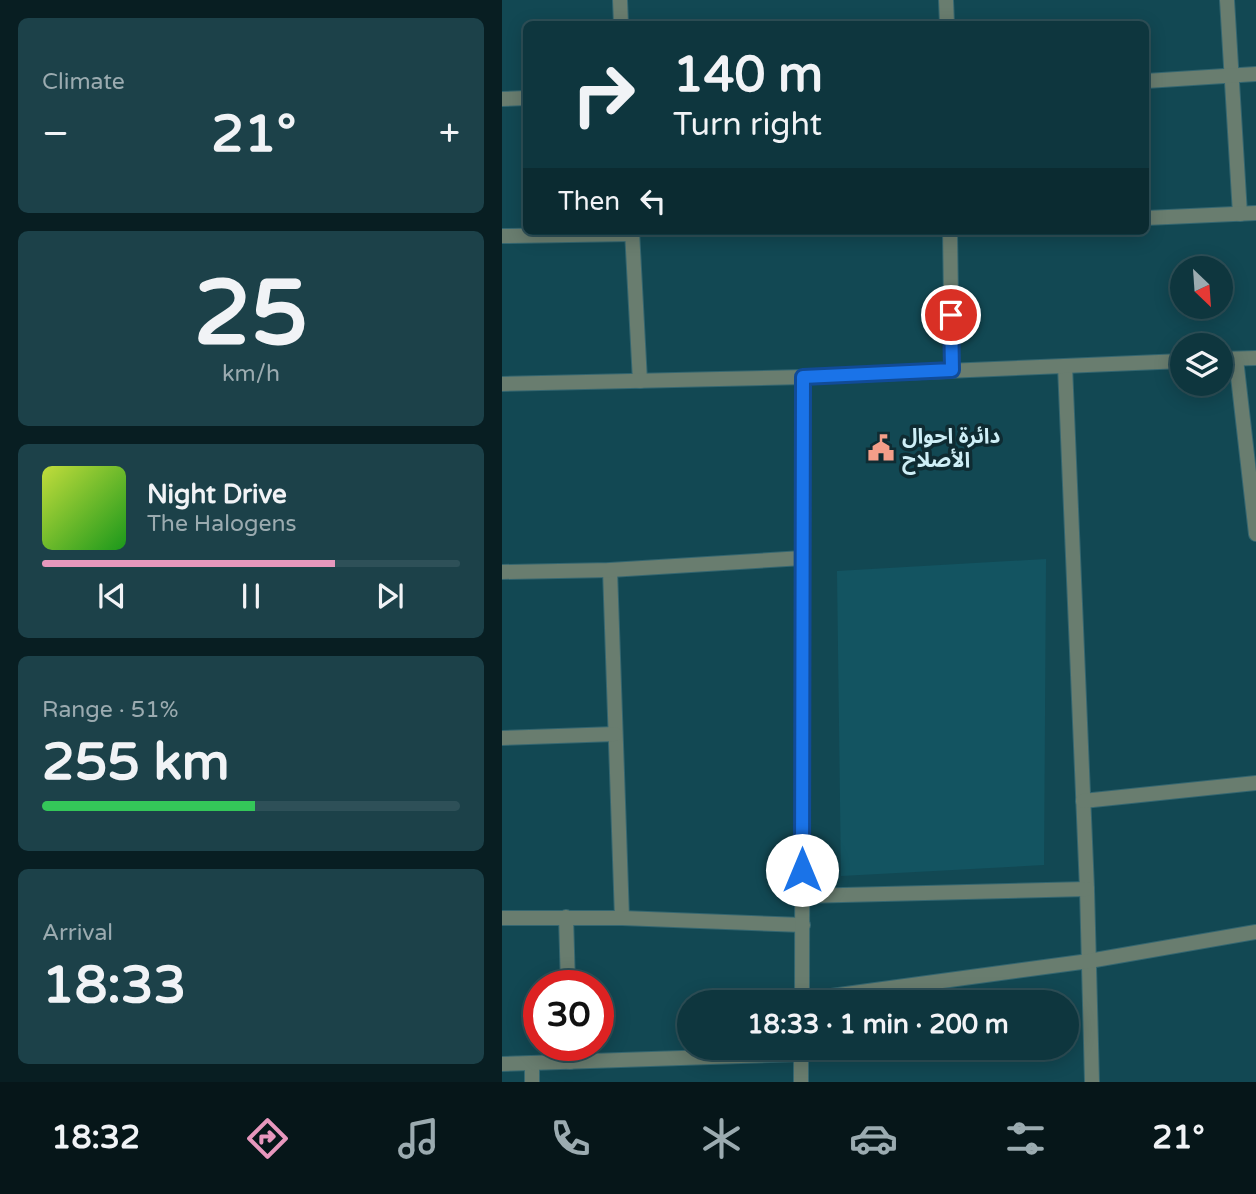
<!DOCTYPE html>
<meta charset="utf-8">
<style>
body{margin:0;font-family:"Varela Round","Noto Sans Arabic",sans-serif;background:#1c4149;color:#f1f3f6;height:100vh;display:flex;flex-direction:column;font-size:26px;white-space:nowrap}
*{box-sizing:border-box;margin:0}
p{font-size:23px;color:#9babb0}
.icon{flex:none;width:38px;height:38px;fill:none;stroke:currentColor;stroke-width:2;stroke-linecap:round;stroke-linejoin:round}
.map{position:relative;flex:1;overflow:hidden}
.sheet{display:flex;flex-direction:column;gap:18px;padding:18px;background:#081e22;width:502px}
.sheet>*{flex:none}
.top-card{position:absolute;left:21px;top:21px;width:626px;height:214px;border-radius:10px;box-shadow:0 4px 18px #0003,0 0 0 2px #2e5058;background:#0e363e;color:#f1f3f6;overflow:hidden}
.needle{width:46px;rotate:155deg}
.fabs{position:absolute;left:668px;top:256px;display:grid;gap:14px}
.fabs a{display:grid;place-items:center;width:63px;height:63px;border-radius:50%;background:#0e363e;box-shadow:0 4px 18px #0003,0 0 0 2px #2e5058;font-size:35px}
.speed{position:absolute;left:21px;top:970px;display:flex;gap:14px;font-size:35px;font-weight:700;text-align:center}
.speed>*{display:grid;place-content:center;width:91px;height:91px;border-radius:50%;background:#0e363e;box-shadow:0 4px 18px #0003,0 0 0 2px #2e5058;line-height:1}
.speed .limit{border:10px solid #d22;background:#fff;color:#111}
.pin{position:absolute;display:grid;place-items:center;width:60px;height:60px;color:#fff;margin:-30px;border:4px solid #fff;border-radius:50%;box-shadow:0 2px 7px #0007}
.me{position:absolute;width:77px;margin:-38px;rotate:0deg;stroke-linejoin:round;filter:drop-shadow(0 0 5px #0008)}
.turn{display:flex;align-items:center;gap:24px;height:147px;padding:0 35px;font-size:32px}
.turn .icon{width:91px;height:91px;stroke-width:2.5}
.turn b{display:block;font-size:49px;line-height:60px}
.then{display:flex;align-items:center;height:66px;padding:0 35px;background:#0003;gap:14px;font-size:26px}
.big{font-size:52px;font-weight:700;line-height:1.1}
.sheet .tile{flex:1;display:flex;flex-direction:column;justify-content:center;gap:10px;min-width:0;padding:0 24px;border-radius:10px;background:#1c4149}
.sheet .dial{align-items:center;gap:0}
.dial b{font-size:91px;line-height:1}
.song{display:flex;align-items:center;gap:21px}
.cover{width:84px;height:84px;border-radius:10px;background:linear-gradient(135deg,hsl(70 70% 55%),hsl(120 70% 35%))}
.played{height:7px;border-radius:4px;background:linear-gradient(90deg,#e797bd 70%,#2e5058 70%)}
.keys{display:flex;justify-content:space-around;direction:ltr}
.heat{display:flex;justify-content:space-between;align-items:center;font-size:38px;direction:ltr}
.charge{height:10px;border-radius:5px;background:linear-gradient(90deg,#34c759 51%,#2e5058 0)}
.trip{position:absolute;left:175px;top:990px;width:402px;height:70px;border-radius:35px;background:#0e363e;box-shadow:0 4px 18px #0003,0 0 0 2px #2e5058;font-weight:700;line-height:70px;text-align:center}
.tab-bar{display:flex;height:112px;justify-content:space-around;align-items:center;background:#061619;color:#9babb0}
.tab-bar .icon{width:49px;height:49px}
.tab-bar .selected{color:#e797bd}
.tab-bar b{font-size:32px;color:#f1f3f6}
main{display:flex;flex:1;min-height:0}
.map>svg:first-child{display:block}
.built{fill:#135461}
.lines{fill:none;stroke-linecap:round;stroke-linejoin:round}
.minor-casing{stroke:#346670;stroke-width:16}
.minor{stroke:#697d6f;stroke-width:14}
.route-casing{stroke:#114b97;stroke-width:18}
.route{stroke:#1a73e8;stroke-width:12}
.labels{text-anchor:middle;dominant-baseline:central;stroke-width:7;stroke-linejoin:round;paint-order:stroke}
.poi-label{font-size:21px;font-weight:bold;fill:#ceeef6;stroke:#0f2b32;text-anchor:start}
</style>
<main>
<section class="sheet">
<div class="tile"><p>Climate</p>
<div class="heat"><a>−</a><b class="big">21°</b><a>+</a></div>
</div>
<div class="tile dial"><b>25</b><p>km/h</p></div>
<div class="tile">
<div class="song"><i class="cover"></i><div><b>Night Drive</b><p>The Halogens</p></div></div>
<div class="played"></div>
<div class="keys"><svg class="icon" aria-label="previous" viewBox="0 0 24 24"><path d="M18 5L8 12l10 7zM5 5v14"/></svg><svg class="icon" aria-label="pause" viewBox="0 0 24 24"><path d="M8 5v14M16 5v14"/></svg><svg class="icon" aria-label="next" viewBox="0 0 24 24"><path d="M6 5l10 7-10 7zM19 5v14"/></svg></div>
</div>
<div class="tile"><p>Range · 51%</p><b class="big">255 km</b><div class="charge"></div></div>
<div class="tile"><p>Arrival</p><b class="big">18:33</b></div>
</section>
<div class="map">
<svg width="754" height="1082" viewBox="0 0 754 1082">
<rect width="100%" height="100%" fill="#124853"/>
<path class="built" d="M544 559 542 865 339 876 335 571Z"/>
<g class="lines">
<g class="minor-casing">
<g id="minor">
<path d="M118 0 119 24"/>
<path d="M444 0 445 24"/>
<path d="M725 0 738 214"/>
<path d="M644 81 754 74"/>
<path d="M0 99 24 98"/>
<path d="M644 218 754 213"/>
<path d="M130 231 138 381"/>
<path d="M448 231 450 370"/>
<path d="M0 236 130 234"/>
<path d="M719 359 754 358"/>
<path d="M734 359 754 534"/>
<path d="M563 366 585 889 590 1082"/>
<path d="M0 384 301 377 681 361"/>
<path d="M108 570 120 918"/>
<path d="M0 572 108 570 301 558"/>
<path d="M0 738 113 734"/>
<path d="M581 801 754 783"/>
<path d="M300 896 585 889"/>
<path d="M64 917 66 985"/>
<path d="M0 918H120L301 925"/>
<path d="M300 1000 587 961 754 932"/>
<path d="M300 1003 301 377"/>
<path d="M68 1045V1062"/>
<path d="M30 1063V1082"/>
<path d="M0 1064 299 1054"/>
<path d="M299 1082V1048"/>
</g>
</g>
<use href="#minor" class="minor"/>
</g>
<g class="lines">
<g class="route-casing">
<path id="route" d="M300 870 301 377 450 370 449 315"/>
</g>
<use href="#route" class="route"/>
</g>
<defs>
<g id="civic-bare" transform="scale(2.1)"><path d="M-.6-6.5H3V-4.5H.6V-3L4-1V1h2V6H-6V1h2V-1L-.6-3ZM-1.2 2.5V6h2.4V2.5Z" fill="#f49e89" stroke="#0f2b32" stroke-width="2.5" paint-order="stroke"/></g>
</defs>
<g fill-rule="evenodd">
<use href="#civic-bare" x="379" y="448"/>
</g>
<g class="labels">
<g class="poi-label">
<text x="400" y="436">دائرة احوال<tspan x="400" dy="24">الأصلاح</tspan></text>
</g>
</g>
</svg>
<div class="fabs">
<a><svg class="needle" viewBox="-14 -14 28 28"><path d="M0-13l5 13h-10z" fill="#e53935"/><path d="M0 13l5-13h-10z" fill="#9babb0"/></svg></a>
<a><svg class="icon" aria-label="layers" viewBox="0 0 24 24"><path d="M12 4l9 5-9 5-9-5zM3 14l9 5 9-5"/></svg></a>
</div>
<div class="speed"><div class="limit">30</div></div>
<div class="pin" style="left:449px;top:315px;background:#d93025"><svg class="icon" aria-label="arrive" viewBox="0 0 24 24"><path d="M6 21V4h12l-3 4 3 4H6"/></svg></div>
<svg class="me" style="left:300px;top:870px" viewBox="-20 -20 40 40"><circle r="19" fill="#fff"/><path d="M0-13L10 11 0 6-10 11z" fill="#1a73e8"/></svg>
<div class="trip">18:33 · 1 min · 200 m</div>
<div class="top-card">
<div class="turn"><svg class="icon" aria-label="right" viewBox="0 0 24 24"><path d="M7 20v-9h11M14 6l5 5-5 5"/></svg><div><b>140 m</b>Turn right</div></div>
<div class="then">Then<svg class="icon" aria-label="left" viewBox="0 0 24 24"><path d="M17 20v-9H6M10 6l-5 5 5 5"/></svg></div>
</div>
</div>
</main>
<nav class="tab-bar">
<b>18:32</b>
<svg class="icon selected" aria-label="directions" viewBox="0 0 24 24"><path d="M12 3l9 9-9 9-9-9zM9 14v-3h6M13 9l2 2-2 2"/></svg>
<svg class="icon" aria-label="music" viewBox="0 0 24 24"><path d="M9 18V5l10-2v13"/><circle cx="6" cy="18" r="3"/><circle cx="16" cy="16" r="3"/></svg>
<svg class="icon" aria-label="phone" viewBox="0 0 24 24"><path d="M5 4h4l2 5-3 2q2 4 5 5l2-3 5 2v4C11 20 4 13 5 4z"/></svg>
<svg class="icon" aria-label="climate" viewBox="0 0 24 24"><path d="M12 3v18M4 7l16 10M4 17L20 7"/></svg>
<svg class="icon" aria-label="car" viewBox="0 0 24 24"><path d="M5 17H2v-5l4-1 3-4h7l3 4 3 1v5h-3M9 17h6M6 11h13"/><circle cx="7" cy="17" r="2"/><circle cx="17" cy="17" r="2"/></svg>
<svg class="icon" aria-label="filters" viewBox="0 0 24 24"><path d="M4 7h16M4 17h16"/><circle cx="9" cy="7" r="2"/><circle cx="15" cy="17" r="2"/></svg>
<b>21°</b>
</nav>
